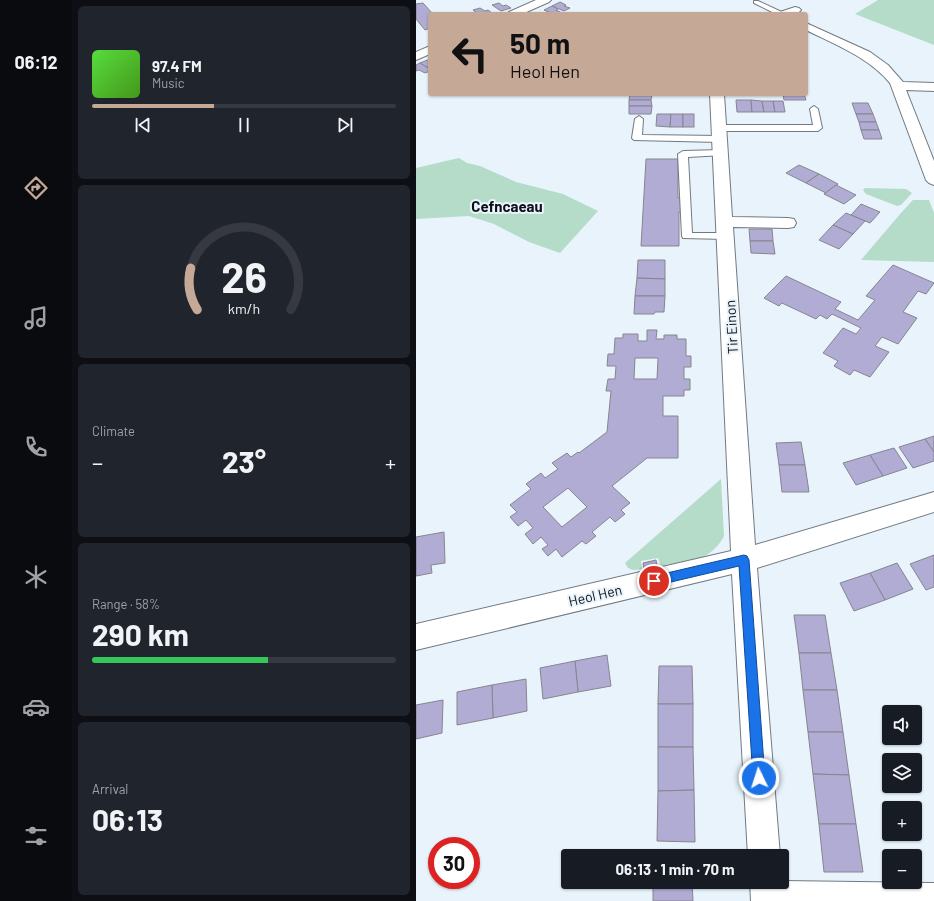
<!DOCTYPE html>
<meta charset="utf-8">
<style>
body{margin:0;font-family:Barlow,sans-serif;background:#20242c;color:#f1f3f6;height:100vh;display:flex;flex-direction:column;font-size:15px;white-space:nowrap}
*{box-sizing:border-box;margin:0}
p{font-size:13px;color:#9ea1a6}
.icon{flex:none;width:22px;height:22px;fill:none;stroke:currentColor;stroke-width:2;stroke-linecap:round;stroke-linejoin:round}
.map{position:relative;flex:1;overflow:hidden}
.side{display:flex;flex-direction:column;gap:6px;padding:6px;background:#0d0f14;width:344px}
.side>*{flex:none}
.guide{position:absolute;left:12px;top:12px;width:380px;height:84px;border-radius:4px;box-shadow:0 1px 3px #0004;background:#c6a896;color:#111;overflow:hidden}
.controls{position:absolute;left:466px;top:705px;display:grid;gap:8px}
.controls a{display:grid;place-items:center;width:40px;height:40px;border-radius:4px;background:#171b24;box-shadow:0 1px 3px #0004;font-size:20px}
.speed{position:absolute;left:12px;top:837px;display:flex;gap:8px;font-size:20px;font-weight:700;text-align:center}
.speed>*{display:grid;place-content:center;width:52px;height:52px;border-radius:50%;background:#171b24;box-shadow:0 1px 3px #0004;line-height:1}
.speed .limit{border:6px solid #d22;background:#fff;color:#111}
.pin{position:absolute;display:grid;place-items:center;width:34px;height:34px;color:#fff;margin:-17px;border:2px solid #fff;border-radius:50%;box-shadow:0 1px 4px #0007}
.me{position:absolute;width:44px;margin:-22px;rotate:356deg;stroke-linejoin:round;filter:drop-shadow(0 0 3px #0008)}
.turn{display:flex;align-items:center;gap:14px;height:84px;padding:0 16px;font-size:18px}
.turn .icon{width:52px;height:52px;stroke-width:2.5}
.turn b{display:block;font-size:28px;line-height:34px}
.big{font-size:30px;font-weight:700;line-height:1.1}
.side .tile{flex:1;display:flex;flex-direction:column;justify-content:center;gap:6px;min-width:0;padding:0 14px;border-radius:6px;background:#20242c}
.side .dial{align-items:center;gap:0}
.dial svg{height:104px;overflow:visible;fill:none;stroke:#363941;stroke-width:7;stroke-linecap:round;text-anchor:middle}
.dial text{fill:#f1f3f6;stroke:none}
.song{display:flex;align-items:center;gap:12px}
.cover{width:48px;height:48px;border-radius:6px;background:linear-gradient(135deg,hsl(110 70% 55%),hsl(100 70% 35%))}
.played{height:4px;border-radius:2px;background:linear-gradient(90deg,#c6a896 40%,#363941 40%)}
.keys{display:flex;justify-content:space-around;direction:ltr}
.heat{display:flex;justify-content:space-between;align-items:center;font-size:22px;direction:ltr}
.charge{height:6px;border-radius:3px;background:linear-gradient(90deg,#34c759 58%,#363941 0)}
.trip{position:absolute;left:145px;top:849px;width:228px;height:40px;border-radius:4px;background:#171b24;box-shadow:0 1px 3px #0004;font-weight:700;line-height:40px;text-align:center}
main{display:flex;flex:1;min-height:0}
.dock{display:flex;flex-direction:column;width:72px;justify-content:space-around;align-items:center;background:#090b0e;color:#9ea1a6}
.dock .icon{width:28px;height:28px}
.dock .selected{color:#c6a896}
.dock b{font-size:18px;color:#f1f3f6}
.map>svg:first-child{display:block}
.green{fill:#b4dcc9}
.building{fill:#b1acd3;stroke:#868590;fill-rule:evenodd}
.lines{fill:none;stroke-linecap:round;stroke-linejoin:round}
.service-casing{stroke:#717a81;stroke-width:2}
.minor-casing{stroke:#717a81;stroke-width:2}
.service{fill:#fff;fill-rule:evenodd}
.minor{fill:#fff;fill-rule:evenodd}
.route{fill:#1a73e8;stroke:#114b97}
.labels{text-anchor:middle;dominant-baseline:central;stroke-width:4;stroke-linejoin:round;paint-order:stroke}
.street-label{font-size:14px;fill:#0e1215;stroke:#e8f3fb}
.far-district-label{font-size:15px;font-weight:bold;fill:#0e1215;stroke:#e8f3fb}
</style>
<main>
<nav class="dock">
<b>06:12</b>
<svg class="icon selected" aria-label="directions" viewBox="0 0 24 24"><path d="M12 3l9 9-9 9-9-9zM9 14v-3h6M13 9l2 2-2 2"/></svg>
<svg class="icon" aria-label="music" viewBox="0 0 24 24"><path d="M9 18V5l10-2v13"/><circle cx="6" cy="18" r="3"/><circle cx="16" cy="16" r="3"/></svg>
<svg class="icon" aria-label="phone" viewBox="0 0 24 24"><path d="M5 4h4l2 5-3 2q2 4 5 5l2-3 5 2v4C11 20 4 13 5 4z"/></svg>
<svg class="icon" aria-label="climate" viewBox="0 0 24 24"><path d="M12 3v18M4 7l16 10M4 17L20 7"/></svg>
<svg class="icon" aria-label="car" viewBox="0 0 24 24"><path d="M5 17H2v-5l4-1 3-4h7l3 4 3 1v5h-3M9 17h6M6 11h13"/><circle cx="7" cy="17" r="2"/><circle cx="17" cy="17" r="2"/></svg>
<svg class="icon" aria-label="filters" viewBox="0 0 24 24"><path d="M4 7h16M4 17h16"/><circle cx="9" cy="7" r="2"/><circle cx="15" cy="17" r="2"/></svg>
</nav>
<section class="side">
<div class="tile">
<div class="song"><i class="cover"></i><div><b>97.4 FM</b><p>Music</p></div></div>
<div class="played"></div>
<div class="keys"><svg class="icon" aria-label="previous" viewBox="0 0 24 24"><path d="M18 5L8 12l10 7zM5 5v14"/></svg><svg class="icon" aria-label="pause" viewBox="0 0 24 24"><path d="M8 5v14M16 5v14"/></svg><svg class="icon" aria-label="next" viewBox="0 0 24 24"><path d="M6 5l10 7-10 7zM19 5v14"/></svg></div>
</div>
<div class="tile dial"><svg viewBox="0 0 100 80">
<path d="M14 69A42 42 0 1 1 86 69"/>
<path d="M14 69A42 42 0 0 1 9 37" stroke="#c6a896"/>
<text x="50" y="56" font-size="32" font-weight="700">26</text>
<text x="50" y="72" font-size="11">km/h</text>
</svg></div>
<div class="tile"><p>Climate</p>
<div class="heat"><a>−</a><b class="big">23°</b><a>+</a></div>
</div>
<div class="tile"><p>Range · 58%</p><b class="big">290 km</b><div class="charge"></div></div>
<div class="tile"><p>Arrival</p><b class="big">06:13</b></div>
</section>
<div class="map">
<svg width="518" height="901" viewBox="0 0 518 901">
<rect width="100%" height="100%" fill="#e8f3fb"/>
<g class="green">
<path d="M462 0H518V45L439 14Z"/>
<path d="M43 158 51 163 64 166 100 182 147 194 182 211 144 253 113 242 78 224 53 216 0 219V168Z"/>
<path d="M449 188 490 189 496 193 485 205 481 206 450 194 447 190Z"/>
<path d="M497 200H513L518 213V262L445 260 485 213Z"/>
<path d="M305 479 308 536C303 546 294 555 282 559L245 566 242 558 225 561 226 569 217 570 212 568 209 563Z"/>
</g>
<g class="building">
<path d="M144 2 150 5 148 6 154 8 148 11 136 6Z"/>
<path d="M7 3 16 13 19 14H14V28L9 30 0 19V4Z"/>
<path d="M83 3 87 6 90 5 95 8 85 11 76 5Z"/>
<path d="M136 6 142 9 140 10 146 13 137 14 128 10Z"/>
<path d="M64 8 69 11 72 10 76 13 62 14 57 10Z"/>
<path d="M14 59V69L4 63Z"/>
<path d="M4 63 14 69V71L9 73 3 70 0 71V65Z"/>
<path d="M214 94H236L235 100H213Z"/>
<path d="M367 94H388L390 100H368Z"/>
<path d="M213 100H235L236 106H213Z"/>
<path d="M320 100H335L336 112H321Z"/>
<path d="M335 100 346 101 348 112H336Z"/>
<path d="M346 101H357L359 112H348Z"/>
<path d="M357 101H367L369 112H359Z"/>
<path d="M436 103H452L457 114H440Z"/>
<path d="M213 106H236L235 114H213Z"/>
<path d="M241 114H255L254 127 240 126Z"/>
<path d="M255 114H267V127H254Z"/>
<rect x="267" y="114" width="11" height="13"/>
<path d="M440 114H457L460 122H443Z"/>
<path d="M443 122H460L463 130H445Z"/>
<path d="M445 130H463L466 139H448Z"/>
<path d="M230 159H262V198H267L268 212H263V246H225Z"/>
<path d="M383 165 403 174 390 183 370 173Z"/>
<path d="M403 174 422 184 410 193 390 183Z"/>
<path d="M420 185 440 195 428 204 408 194Z"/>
<path d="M445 204 464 212 454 223 435 215Z"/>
<path d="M430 213 449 221 437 234 417 225Z"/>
<path d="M417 225 437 234 423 249 403 240Z"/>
<path d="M333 229H356L357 241H334Z"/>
<path d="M334 241H357L359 254 335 253Z"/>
<path d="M222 260H249V279L221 278Z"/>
<path d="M477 265 518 283 510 294 502 291 487 312 501 318 482 344 466 337 459 346 473 352 454 377 438 370 434 375 418 366 422 361 407 353 427 328 440 334 445 328 416 314 411 319 404 315 400 319 366 303 363 306 348 298 370 276 425 302 419 309 442 320 459 300 450 296Z"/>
<path d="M221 278 249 279V296H219Z"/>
<path d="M219 296H249L248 312H239L238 314H218Z"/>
<path d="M231 330H241L240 339H248V335H261V339H270V356H275V367H268V379H274V390H268V396H247V416H262V458H231L196 486 214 503 205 510 209 514 199 522 194 517 176 532 180 536 170 544 166 541 146 557 140 549 132 556 126 549 132 545 125 537 117 544 109 534 117 528 110 520 102 526 94 517 101 512 94 505 115 489 110 484 125 473 129 478 142 469 136 463 151 453 155 457 162 452 163 453 191 432 195 391H190L192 379H199L200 366H191L192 354H198L199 338H207V334H222V341H231ZM219 358H242L241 379H218ZM152 488 171 507 146 527 127 507Z"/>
<path d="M518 436V452L509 439Z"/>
<path d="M509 439 518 452V461L497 468 483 447Z"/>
<path d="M385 442 389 465H363L360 443Z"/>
<path d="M478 448 491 468 467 476 454 455Z"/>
<path d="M454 455 467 476 440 485 427 463Z"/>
<path d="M363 465H389L393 492H366Z"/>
<path d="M28 532 29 563 15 565 16 573 0 576V537Z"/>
<path d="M518 555V587L510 590 494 564Z"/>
<path d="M240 560 241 566 228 569 227 563Z"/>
<path d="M481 563 497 589 469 600 454 573Z"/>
<path d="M454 573 469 600 438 611 424 583Z"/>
<path d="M378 615H409L415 653H383Z"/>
<path d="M383 653H415L421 690H387Z"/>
<path d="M191 655 195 686 162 692 159 661Z"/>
<path d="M159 661 162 692 127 699 124 668Z"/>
<path d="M243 666H276L277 704H242Z"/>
<path d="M110 679 111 711 77 718 76 685Z"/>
<path d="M76 685 77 718 41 725V692Z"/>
<path d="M387 690H421L427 732H392Z"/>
<path d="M27 700 26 733 0 739V705Z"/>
<rect x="242" y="704" width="35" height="43"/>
<path d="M392 732H427L433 775 397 774Z"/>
<path d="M242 747H277L278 790 242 791Z"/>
<path d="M397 774 433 775 440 824H403Z"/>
<path d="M278 790 279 842 241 841 242 791Z"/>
<path d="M403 824H440L447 872H408Z"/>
<path d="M237 882H276L277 901H237Z"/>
</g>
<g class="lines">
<g class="service-casing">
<g id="service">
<path d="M338 1H342L370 14H360L338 3Z"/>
<path d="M398 106 402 109 406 128 402 131H303L299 128 303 125H397L394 109Z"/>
<path d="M223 116 227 119 226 135 304 136 309 139 304 142 218 140 216 138 219 119Z"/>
<path d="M305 150 310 153 308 155 272 157 276 233H310L315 236 310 239 267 238 266 236 262 154 267 151Z"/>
<path d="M366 881 518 883V901H350L344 898 341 891 344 884 348 882H366Z"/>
</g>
</g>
<g class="minor-casing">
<g id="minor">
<path d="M120 0H135L133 2 106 14H91L93 12Z"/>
<path d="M379 7 383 8 385 10C380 16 370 14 362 14L364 12Z"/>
<path d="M390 23 454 52 472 65 487 82 518 83V91L490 90 518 161V185L513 183 510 180 474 83C452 57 420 45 390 30Z"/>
<path d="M14 46V54L0 60V52Z"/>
<path d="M294 94H308L316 217 372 218 378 219 380 223 378 227 372 228 317 227 339 545 518 492V512L341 568 364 856H332L316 574 0 650V624L315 551Z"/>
<path d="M366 881 367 901H335L334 882Z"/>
</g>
</g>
<use href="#service" class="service"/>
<use href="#minor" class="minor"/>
</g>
<path class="route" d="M328 555 331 556 333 560 349 778 347 782 343 784 338 782 337 778 323 566 238 586 235 584 233 581 235 577 238 576Z"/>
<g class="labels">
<g class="street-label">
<text transform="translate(315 327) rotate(-93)">Tir Einon</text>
<text transform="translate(179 595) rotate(-13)">Heol Hen</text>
</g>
<g class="far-district-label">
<text x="91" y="206">Cefncaeau</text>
</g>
</g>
</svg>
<div class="controls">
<a><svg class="icon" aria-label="sound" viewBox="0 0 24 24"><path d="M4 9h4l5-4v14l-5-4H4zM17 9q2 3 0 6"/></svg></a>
<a><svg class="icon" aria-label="layers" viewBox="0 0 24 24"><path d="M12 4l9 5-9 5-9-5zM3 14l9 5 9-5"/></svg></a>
<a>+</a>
<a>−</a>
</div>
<div class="speed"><div class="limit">30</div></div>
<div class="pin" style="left:238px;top:581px;background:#d93025"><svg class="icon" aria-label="arrive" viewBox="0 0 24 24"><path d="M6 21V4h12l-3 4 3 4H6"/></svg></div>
<svg class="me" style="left:343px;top:778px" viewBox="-20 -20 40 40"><circle r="17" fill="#1a73e8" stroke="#fff" stroke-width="3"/><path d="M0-11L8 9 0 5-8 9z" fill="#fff"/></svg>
<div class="trip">06:13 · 1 min · 70 m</div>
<div class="guide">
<div class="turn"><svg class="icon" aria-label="left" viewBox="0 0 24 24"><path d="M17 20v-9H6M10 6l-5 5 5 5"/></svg><div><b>50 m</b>Heol Hen</div></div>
</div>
</div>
</main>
